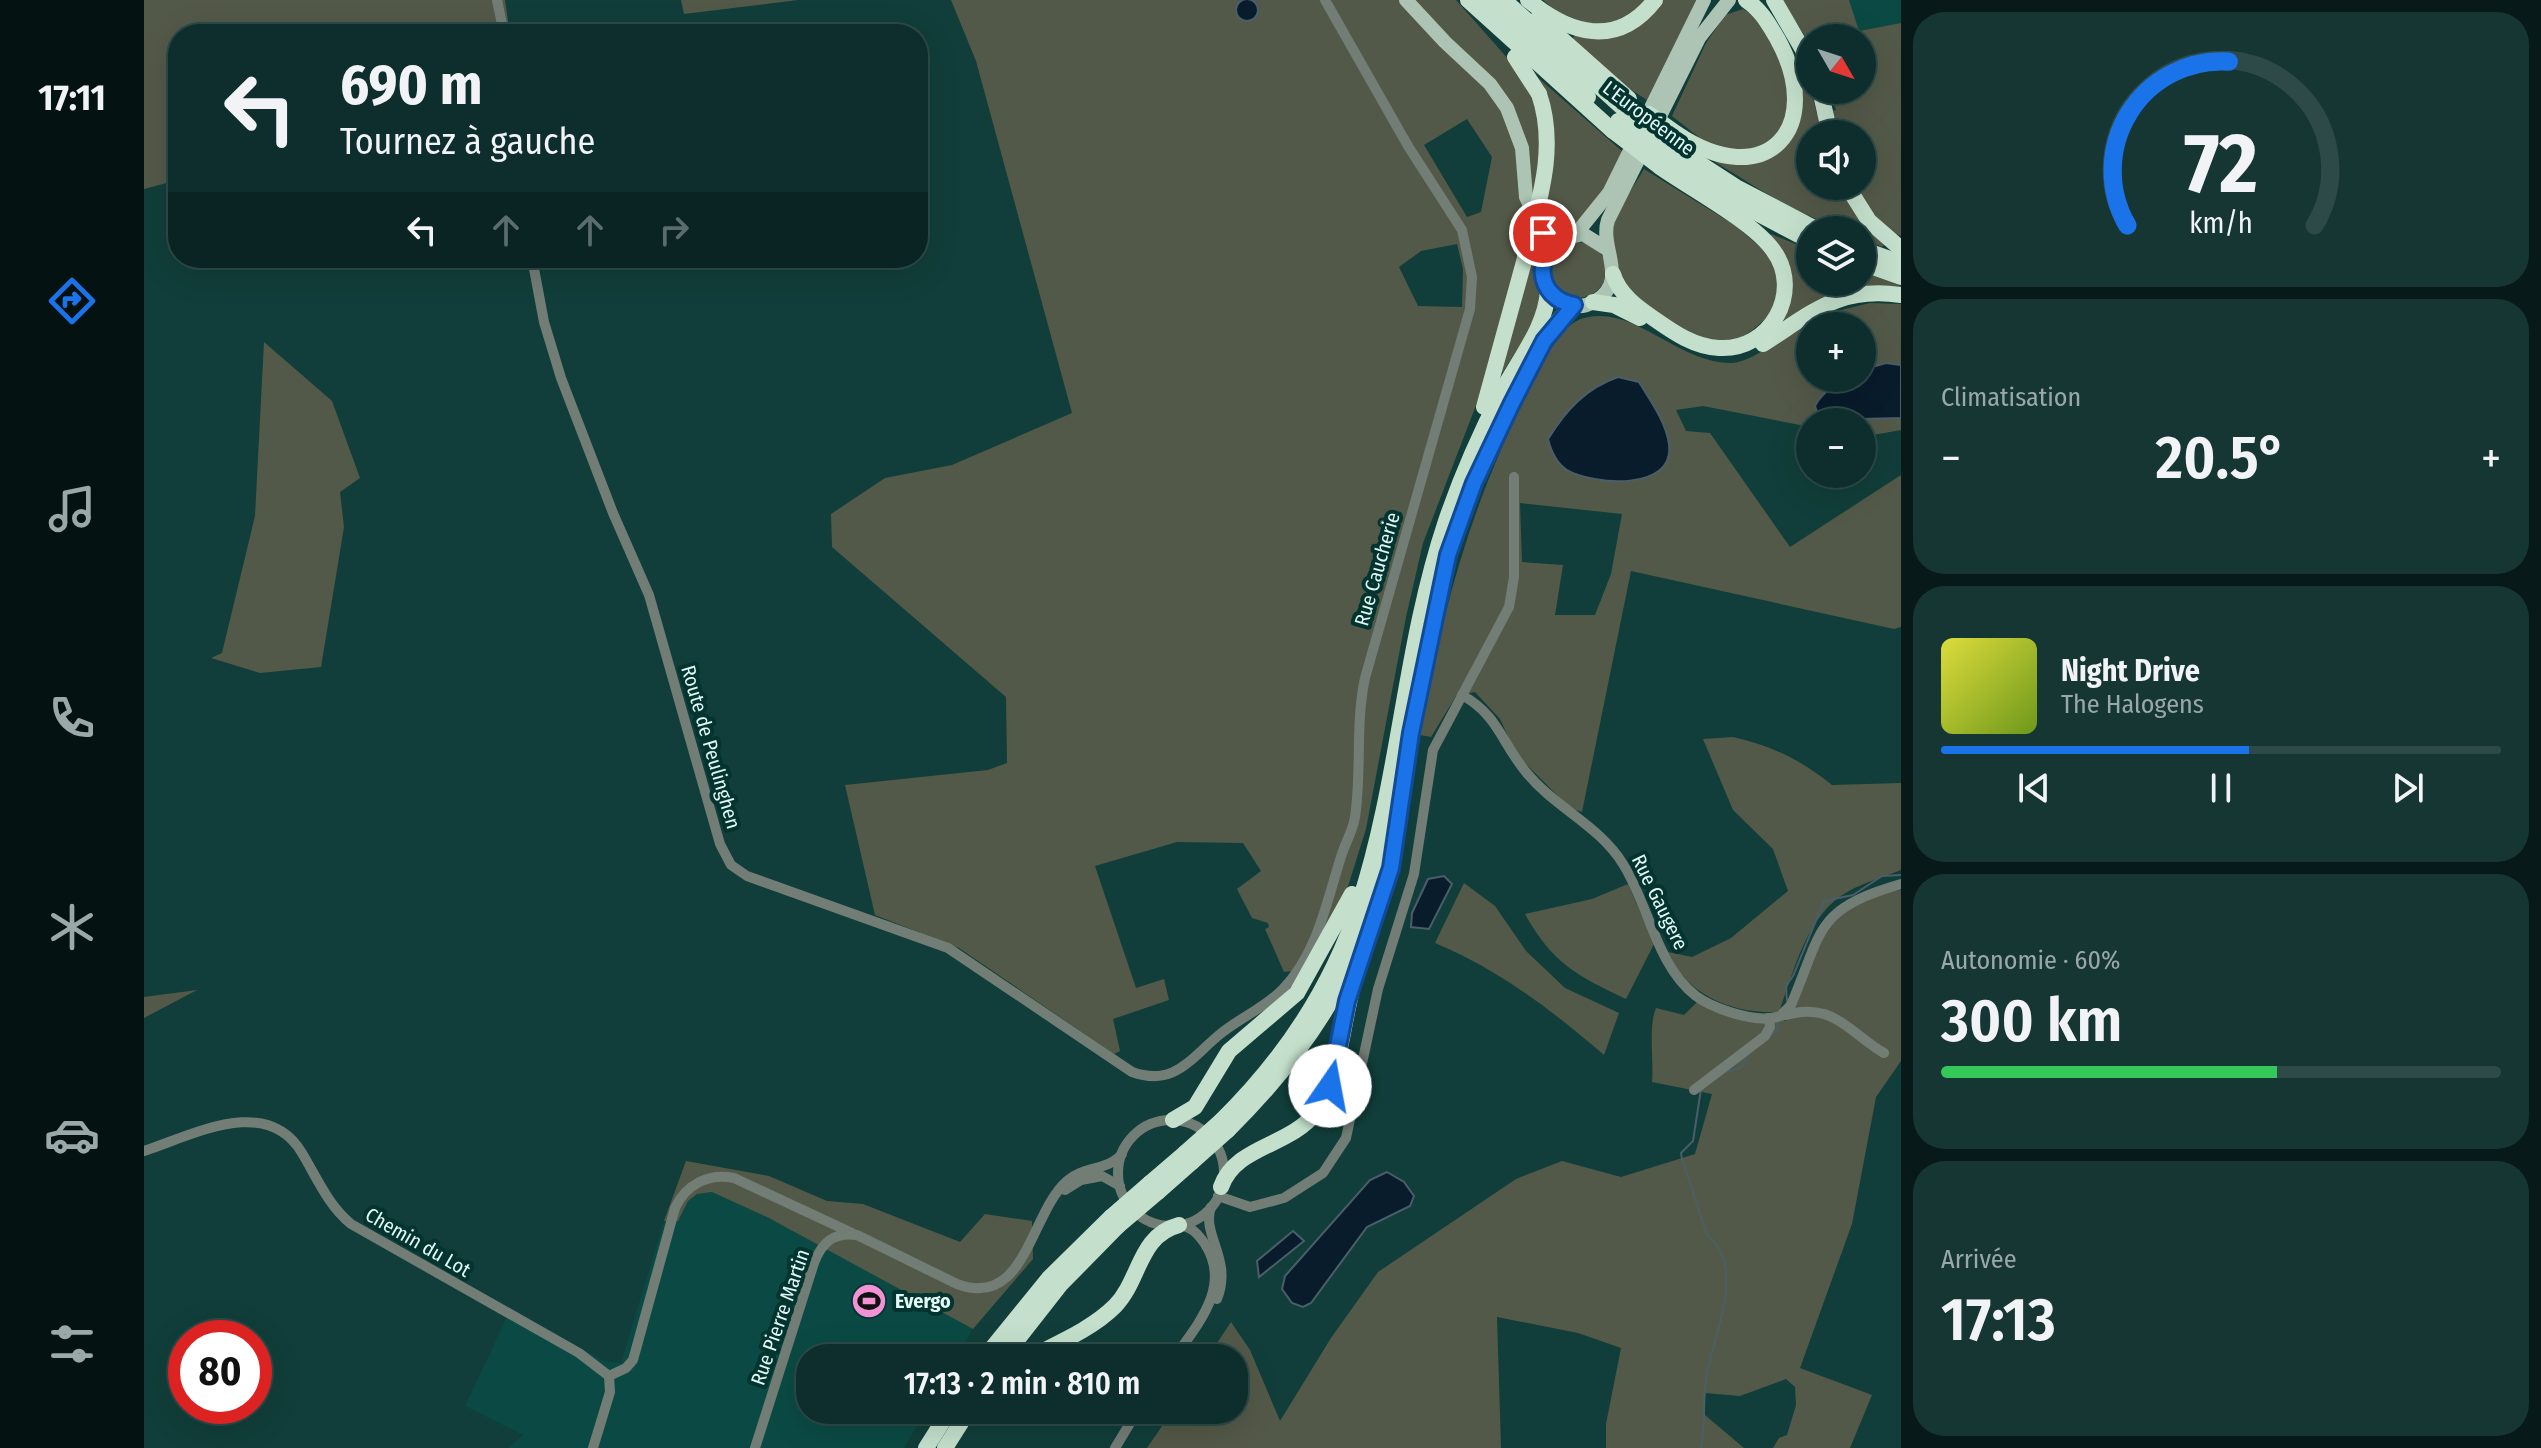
<!DOCTYPE html>
<html lang="fr">
<meta charset="utf-8">
<style>
body{margin:0;font-family:"Fira Sans Condensed",sans-serif;background:#163634;color:#f1f3f6;height:100vh;display:flex;flex-direction:column;font-size:30px;white-space:nowrap}
*{box-sizing:border-box;margin:0}
p{font-size:26px;color:#9aa8a9}
.icon{flex:none;width:44px;height:44px;fill:none;stroke:currentColor;stroke-width:2;stroke-linecap:round;stroke-linejoin:round}
.map{position:relative;flex:1;overflow:hidden}
.details{display:flex;flex-direction:column;gap:12px;padding:12px;background:#071918;width:640px}
.details>*{flex:none}
.guide{position:absolute;left:24px;top:24px;width:760px;height:244px;border-radius:32px;box-shadow:0 8px 32px #0002,0 0 0 2px #2d4a48;background:#0d2e2c;color:#f1f3f6;overflow:hidden}
.needle{width:52px;rotate:129deg}
.controls{position:absolute;left:1652px;top:24px;display:grid;gap:16px}
.controls a{display:grid;place-items:center;width:80px;height:80px;border-radius:50%;background:#0d2e2c;box-shadow:0 8px 32px #0002,0 0 0 2px #2d4a48;font-size:40px}
.speed{position:absolute;left:24px;top:1320px;display:flex;gap:16px;font-size:40px;font-weight:700;text-align:center}
.speed>*{display:grid;place-content:center;width:104px;height:104px;border-radius:50%;background:#0d2e2c;box-shadow:0 8px 32px #0002,0 0 0 2px #2d4a48;line-height:1}
.speed .limit{border:12px solid #d22;background:#fff;color:#111}
.pin{position:absolute;display:grid;place-items:center;width:68px;height:68px;color:#fff;margin:-34px;border:4px solid #fff;border-radius:50%;box-shadow:0 2px 8px #0007}
.me{position:absolute;width:88px;margin:-44px;rotate:12deg;stroke-linejoin:round;filter:drop-shadow(0 0 6px #0008)}
.turn{display:flex;align-items:center;gap:28px;height:168px;padding:0 40px;font-size:36px}
.turn .icon{width:104px;height:104px;stroke-width:2.5}
.turn b{display:block;font-size:56px;line-height:68px}
.lanes{display:flex;align-items:center;height:76px;padding:0 40px;background:#0003;justify-content:center;gap:40px;direction:ltr}
.lanes .off{opacity:.35}
.big{font-size:60px;font-weight:600;line-height:1.1}
.details .card{flex:1;display:flex;flex-direction:column;justify-content:center;gap:12px;min-width:0;padding:0 28px;border-radius:32px;background:#163634}
.details .dial{align-items:center;gap:0}
.dial svg{height:208px;overflow:visible;fill:none;stroke:#2d4a48;stroke-width:7;stroke-linecap:round;text-anchor:middle}
.dial text{fill:#f1f3f6;stroke:none}
.song{display:flex;align-items:center;gap:24px}
.cover{width:96px;height:96px;border-radius:12px;background:linear-gradient(135deg,hsl(60 70% 55%),hsl(80 70% 35%))}
.played{height:8px;border-radius:4px;background:linear-gradient(90deg,#1a73e8 55%,#2d4a48 55%)}
.keys{display:flex;justify-content:space-around;direction:ltr}
.heat{display:flex;justify-content:space-between;align-items:center;font-size:44px;direction:ltr}
.charge{height:12px;border-radius:6px;background:linear-gradient(90deg,#34c759 60%,#2d4a48 0)}
.trip{position:absolute;left:652px;top:1344px;width:452px;height:80px;border-radius:32px;background:#0d2e2c;box-shadow:0 8px 32px #0002,0 0 0 2px #2d4a48;font-weight:600;line-height:80px;text-align:center}
main{display:flex;flex:1;min-height:0}
.dock{display:flex;flex-direction:column;width:144px;justify-content:space-around;align-items:center;background:#051212;color:#9aa8a9}
.dock .icon{width:56px;height:56px}
.dock .current{color:#1a73e8}
.dock b{font-size:36px;color:#f1f3f6}
.map>svg:first-child{display:block}
.built{fill:#0b4a44}
.green{fill:#535948;fill-rule:evenodd}
.water{fill:#091c2c;stroke:#4a5e69;stroke-width:2}
.lines{fill:none;stroke-linecap:round;stroke-linejoin:round}
.stream{stroke:#4a5e69;stroke-width:2}
.minor{stroke:#727d75;stroke-width:10}
.major{stroke:#adc4b4;stroke-width:14}
.highway{stroke:#c4e0cc;stroke-width:16}
.highway-bridge{stroke:#c4e0cc;stroke-width:16}
.route-casing{stroke:#114b97;stroke-width:20}
.route{stroke:#1a73e8;stroke-width:14}
.labels{text-anchor:middle;dominant-baseline:central;stroke-width:8;stroke-linejoin:round;paint-order:stroke}
.street-label{font-size:20px;fill:#e2f9f6;stroke:#03342f}
.poi-label{font-size:20px;font-weight:bold;fill:#e2f9f6;stroke:#03342f;text-anchor:start}
</style>
<main>
<nav class="dock">
<b>17:11</b>
<svg class="icon current" aria-label="directions" viewBox="0 0 24 24"><path d="M12 3l9 9-9 9-9-9zM9 14v-3h6M13 9l2 2-2 2"/></svg>
<svg class="icon" aria-label="music" viewBox="0 0 24 24"><path d="M9 18V5l10-2v13"/><circle cx="6" cy="18" r="3"/><circle cx="16" cy="16" r="3"/></svg>
<svg class="icon" aria-label="phone" viewBox="0 0 24 24"><path d="M5 4h4l2 5-3 2q2 4 5 5l2-3 5 2v4C11 20 4 13 5 4z"/></svg>
<svg class="icon" aria-label="climate" viewBox="0 0 24 24"><path d="M12 3v18M4 7l16 10M4 17L20 7"/></svg>
<svg class="icon" aria-label="car" viewBox="0 0 24 24"><path d="M5 17H2v-5l4-1 3-4h7l3 4 3 1v5h-3M9 17h6M6 11h13"/><circle cx="7" cy="17" r="2"/><circle cx="17" cy="17" r="2"/></svg>
<svg class="icon" aria-label="filters" viewBox="0 0 24 24"><path d="M4 7h16M4 17h16"/><circle cx="9" cy="7" r="2"/><circle cx="15" cy="17" r="2"/></svg>
</nav>
<div class="map">
<svg width="1757" height="1448" viewBox="0 0 1757 1448">
<rect width="100%" height="100%" fill="#113e3a"/>
<g class="built">
<path d="M1705 0H1757V23L1714 31Z"/>
<path d="M568 1192 623 1217 829 1329 812 1358H666V1410H782L760 1448H364L379 1435 321 1406 367 1309 460 1361 477 1363 520 1221H534L544 1201 553 1194Z"/>
</g>
<g class="green">
<path d="M0 0H361L366 34H34V180L0 189Z"/>
<path d="M537 0H654L540 14Z"/>
<path d="M807 0H1312L1373 69 1391 75 1479 152 1455 198 1429 230 1412 228C1375 272 1405 268 1397 304 1391 327 1371 351 1359 372L1346 369 1279 543 1262 617 1222 829 1200 899 1163 969 1140 972 1121 929 1125 927 1124 923 1108 918 1093 889 1117 871 1099 843 1033 842 951 866 992 988 1020 979 1025 1000 969 1019 976 1051 970 1054 815 948 731 915 701 785 844 770 863 763 862 697 688 547 687 514 741 478 808 465 928 413 832 61ZM1323 119 1348 157 1337 212 1323 217 1280 145ZM1313 244 1319 269 1318 307 1274 306 1255 267 1277 251Z"/>
<path d="M1399 0H1552L1503 100 1478 84 1427 40 1441 23 1412 11Z"/>
<path d="M1638 0H1705L1715 31 1757 23V236L1752 234 1738 247 1718 238V230C1673 230 1610 185 1571 162L1566 146 1528 116 1562 43 1581 15 1599 9C1626 24 1635 61 1647 88L1666 86 1673 114 1692 110 1685 90H1718V38H1666V44ZM1666 134H1718V186H1666Z"/>
<path d="M1500 169 1592 226 1616 247 1627 234 1666 250V282H1718V270L1757 286V291L1642 320 1624 316C1611 328 1601 339 1583 341 1555 344 1504 309 1486 289 1477 278 1468 250 1468 236 1468 215 1490 187 1500 169Z"/>
<circle cx="1434" cy="270" r="28"/>
<path d="M1726 303 1757 304V430L1718 437V422H1666V427L1559 406 1532 410 1542 431 1566 433 1646 547 1757 475V627L1750 629 1487 571 1438 812 1426 808 1372 754 1356 719 1331 692 1312 696 1287 737 1276 735C1298 607 1330 493 1392 378 1403 358 1415 325 1440 318 1490 304 1535 364 1588 363 1610 363 1655 324 1679 315 1694 310 1710 307 1726 303ZM1666 326H1718V378H1666ZM1376 503 1478 514 1467 574 1451 615H1411L1419 565 1378 562Z"/>
<path d="M120 342 188 401 216 478 196 492 200 527 177 667 116 673 67 658 78 653 111 516Z"/>
<path d="M1589 737C1628 746 1657 760 1688 785L1757 783V870C1740 877 1721 882 1705 891 1663 913 1650 971 1635 1012 1589 1014 1543 996 1524 952L1548 957 1587 938 1644 891 1629 849 1589 810 1559 739Z"/>
<path d="M1320 883 1351 906 1382 951 1421 988 1475 1013 1460 1055C1409 1011 1354 969 1291 943Z"/>
<path d="M1484 884 1510 944 1482 999C1432 975 1409 964 1381 914L1448 899Z"/>
<path d="M1757 890V1061L1732 1097 1708 1224 1656 1368 1728 1395 1706 1448H1629L1635 1438 1643 1435 1652 1405 1651 1387 1642 1379 1596 1396 1561 1393V1415L1600 1448H1462V1424L1477 1348 1434 1333 1353 1317 1357 1448H1003L1029 1410H1090V1358H1063L1087 1322 1106 1350 1136 1421 1187 1338 1234 1272 1372 1179 1418 1161 1477 1177 1551 1154 1568 1094 1508 1082C1510 1060 1504 1028 1512 1008L1540 1015 1554 1001 1605 1019 1642 1021 1681 930C1699 909 1729 893 1757 890Z"/>
<path d="M53 990 0 1018V997Z"/>
<path d="M542 1161 625 1176 683 1201 719 1204 816 1242 841 1214 888 1221 889 1259 829 1329 623 1217 568 1192 553 1194 544 1201 534 1221H520Z"/>
</g>
<g class="water">
<circle cx="1103" cy="10" r="11"/>
<path d="M1742 363 1757 365V418L1676 420 1671 406C1680 389 1699 378 1718 378V370Z"/>
<path d="M1474 377 1495 382C1506 400 1522 422 1525 444 1531 492 1449 485 1423 470 1412 463 1407 451 1404 439 1422 410 1442 388 1474 377Z"/>
<path d="M1300 876 1308 884 1285 929 1267 927 1268 913 1284 879Z"/>
<path d="M1243 1172 1260 1182 1270 1196 1266 1206 1223 1227 1167 1303 1159 1307 1148 1303 1138 1289 1141 1276 1226 1180Z"/>
<path d="M1149 1231 1160 1241 1115 1277 1113 1261Z"/>
</g>
<g class="lines">
<g class="stream">
<path d="M1643 1002 1642 986 1649 976 1680 901 1709 895 1738 876 1757 875"/>
<path d="M1626 1036 1634 1030 1633 1021"/>
<path d="M1581 1072 1596 1068 1606 1053"/>
<path d="M1557 1448C1562 1424 1558 1398 1563 1374 1570 1333 1603 1267 1563 1235L1538 1159 1537 1153 1549 1141 1557 1089"/>
</g>
<g class="minor">
<path d="M353 0 360 34"/>
<path d="M388 258 400 322 417 378 469 513 505 595 576 844 587 865 603 876 804 948 988 1072C1030 1087 1046 1059 1075 1035 1095 1018 1121 1008 1139 989 1174 952 1182 903 1197 857 1201 843 1209 831 1211 817 1218 771 1211 724 1221 678L1326 309 1328 277 1318 230 1264 146 1181 0"/>
<path d="M1318 695C1355 716 1357 742 1382 772 1410 807 1455 825 1479 864 1505 905 1512 965 1552 996 1568 1008 1606 1021 1627 1018 1647 1015 1659 1008 1680 1014 1702 1021 1720 1042 1740 1053"/>
<path d="M1639 1013 1647 1005C1679 930 1670 909 1757 884"/>
<path d="M1550 1090 1621 1036 1626 1027 1625 1018"/>
<circle cx="1027" cy="1173" r="53"/>
<path d="M0 1151C49 1135 123 1094 158 1153 173 1178 184 1205 207 1224L435 1353 465 1376"/>
<path d="M921 1190 937 1180 958 1176 976 1186"/>
<path d="M1074 1196 1106 1207 1140 1198 1179 1173 1202 1138 1234 989 1270 874 1289 750 1365 607 1370 577V477"/>
<path d="M1067 1207C1057 1235 1089 1259 1073 1299"/>
<path d="M1030 1358C1054 1324 1088 1286 1061 1244 1054 1234 1048 1227 1036 1225"/>
<path d="M465 1376 482 1368 489 1360 531 1208C542 1184 565 1173 590 1178L708 1233"/>
<path d="M449 1448 466 1392 465 1376"/>
<path d="M611 1448 670 1263C678 1242 690 1232 713 1235L813 1284C882 1310 886 1213 923 1181 939 1166 964 1171 978 1154"/>
<path d="M971 1448 994 1410"/>
</g>
<g class="major">
<path d="M1262 0 1301 42 1346 84 1363 108 1378 148 1382 197 1399 233 1402 252"/>
<path d="M1432 234 1465 193 1560 0"/>
<path d="M1463 249 1439 234 1414 240C1378 268 1414 325 1453 300 1485 279 1455 248 1464 220L1555 38 1585 0"/>
</g>
<g class="highway">
<path d="M1324 0 1469 131"/>
<path d="M1340 0 1444 97"/>
<path d="M1360 0 1480 109"/>
<path d="M1384 0C1425 34 1473 49 1511 0"/>
<path d="M1630 0 1666 62"/>
<path d="M1394 18 1485 99"/>
<path d="M1371 57 1395 94"/>
<path d="M1676 90 1686 134"/>
<path d="M1533 134C1622 194 1683 128 1633 38 1624 23 1617 10 1602 0"/>
<path d="M1527 145 1592 187 1674 230"/>
<path d="M1521 157 1592 202 1666 241"/>
<path d="M1703 186 1725 221 1757 249"/>
<path d="M1718 249 1757 263"/>
<path d="M1718 263 1757 277"/>
<path d="M1469 274C1475 294 1493 307 1509 318 1529 332 1550 347 1575 348 1626 351 1660 292 1629 250 1608 221 1547 189 1516 167"/>
<path d="M1449 302 1470 305 1496 318"/>
<path d="M1619 344C1668 313 1694 286 1757 295"/>
<path d="M1340 407 1381 258"/>
<path d="M1029 1120 1051 1107 1085 1051 1153 993 1208 894"/>
<path d="M1077 1121C1139 1060 1188 987 1215 904 1256 779 1260 646 1302 521 1317 477 1336 434 1357 393 1374 360 1402 328 1404 290"/>
<path d="M1084 1130C1141 1074 1188 1012 1219 937 1262 830 1269 695 1297 582 1311 525 1335 471 1360 418 1379 379 1396 333 1430 305"/>
<path d="M1006 1183 1041 1153"/>
<path d="M1077 1187C1092 1145 1146 1147 1172 1112 1198 1079 1198 1012 1214 970"/>
<path d="M1014 1192 1048 1162"/>
<path d="M840 1358 905 1278 967 1217"/>
<path d="M859 1358 916 1285 974 1226"/>
<path d="M885 1358C914 1343 948 1329 971 1306 997 1279 994 1236 1035 1225"/>
<path d="M782 1448 806 1410"/>
<path d="M801 1448 825 1410"/>
</g>
<g class="highway-bridge">
<path d="M1480 109 1527 145"/>
<path d="M1505 114 1533 134"/>
<path d="M1474 121 1521 157"/>
<path d="M1469 131 1516 167"/>
<path d="M1381 258C1394 204 1414 149 1395 94"/>
<path d="M1041 1153 1077 1121"/>
<path d="M1048 1162 1084 1130"/>
<path d="M967 1217 1006 1183"/>
<path d="M974 1226 1014 1192"/>
</g>
</g>
<g class="lines">
<g class="route-casing">
<path id="route" d="M1186 1086 1203 1001 1247 868 1267 733 1304 555 1330 483 1368 403 1400 341 1430 305C1391 298 1388 251 1423 236L1407 231 1393 220 1399 233"/>
</g>
<use href="#route" class="route"/>
</g>
<defs>
<g id="stadium-disc" transform="scale(1.8)"><circle r="9.5" fill="#f391d5" stroke="#03342f"/><path d="M0-5a6.5 5 0 1 0 0 10a6.5 5 0 1 0 0-10ZM-3.5-1.8h7v3.6h-7Z" fill="#111"/></g>
</defs>
<g fill-rule="evenodd">
<use href="#stadium-disc" x="725" y="1301"/>
</g>
<g class="labels">
<g class="street-label">
<text transform="translate(1505 118) rotate(37)">L'Européenne</text>
<text transform="translate(1233 569) rotate(-74)">Rue Caucherie</text>
<text transform="translate(567 747) rotate(74)">Route de Peulinghen</text>
<text transform="translate(1516 902) rotate(64)">Rue Gaugere</text>
<text transform="translate(274 1242) rotate(30)">Chemin du Lot</text>
<text transform="translate(636 1317) rotate(-71)">Rue Pierre Martin</text>
</g>
<g class="poi-label">
<text x="751" y="1301">Evergo</text>
</g>
</g>
</svg>
<div class="controls">
<a><svg class="needle" viewBox="-14 -14 28 28"><path d="M0-13l5 13h-10z" fill="#e53935"/><path d="M0 13l5-13h-10z" fill="#9aa8a9"/></svg></a>
<a><svg class="icon" aria-label="sound" viewBox="0 0 24 24"><path d="M4 9h4l5-4v14l-5-4H4zM17 9q2 3 0 6"/></svg></a>
<a><svg class="icon" aria-label="layers" viewBox="0 0 24 24"><path d="M12 4l9 5-9 5-9-5zM3 14l9 5 9-5"/></svg></a>
<a>+</a>
<a>−</a>
</div>
<div class="speed"><div class="limit">80</div></div>
<div class="pin" style="left:1399px;top:233px;background:#d93025"><svg class="icon" aria-label="arrive" viewBox="0 0 24 24"><path d="M6 21V4h12l-3 4 3 4H6"/></svg></div>
<svg class="me" style="left:1186px;top:1086px" viewBox="-20 -20 40 40"><circle r="19" fill="#fff"/><path d="M0-13L10 11 0 6-10 11z" fill="#1a73e8"/></svg>
<div class="trip">17:13 · 2 min · 810 m</div>
<div class="guide">
<div class="turn"><svg class="icon" aria-label="left" viewBox="0 0 24 24"><path d="M17 20v-9H6M10 6l-5 5 5 5"/></svg><div><b>690 m</b>Tournez à gauche</div></div>
<div class="lanes"><svg class="icon" aria-label="left" viewBox="0 0 24 24"><path d="M17 20v-9H6M10 6l-5 5 5 5"/></svg><svg class="icon off" aria-label="ahead" viewBox="0 0 24 24"><path d="M12 20V5M6 11l6-6 6 6"/></svg><svg class="icon off" aria-label="ahead" viewBox="0 0 24 24"><path d="M12 20V5M6 11l6-6 6 6"/></svg><svg class="icon off" aria-label="right" viewBox="0 0 24 24"><path d="M7 20v-9h11M14 6l5 5-5 5"/></svg></div>
</div>
</div>
<section class="details">
<div class="card dial"><svg viewBox="0 0 100 80">
<path d="M14 69A42 42 0 1 1 86 69"/>
<path d="M14 69A42 42 0 0 1 53 6" stroke="#1a73e8"/>
<text x="50" y="56" font-size="32" font-weight="700">72</text>
<text x="50" y="72" font-size="11">km/h</text>
</svg></div>
<div class="card"><p>Climatisation</p>
<div class="heat"><a>−</a><b class="big">20.5°</b><a>+</a></div>
</div>
<div class="card">
<div class="song"><i class="cover"></i><div><b>Night Drive</b><p>The Halogens</p></div></div>
<div class="played"></div>
<div class="keys"><svg class="icon" aria-label="previous" viewBox="0 0 24 24"><path d="M18 5L8 12l10 7zM5 5v14"/></svg><svg class="icon" aria-label="pause" viewBox="0 0 24 24"><path d="M8 5v14M16 5v14"/></svg><svg class="icon" aria-label="next" viewBox="0 0 24 24"><path d="M6 5l10 7-10 7zM19 5v14"/></svg></div>
</div>
<div class="card"><p>Autonomie · 60%</p><b class="big">300 km</b><div class="charge"></div></div>
<div class="card"><p>Arrivée</p><b class="big">17:13</b></div>
</section>
</main>
